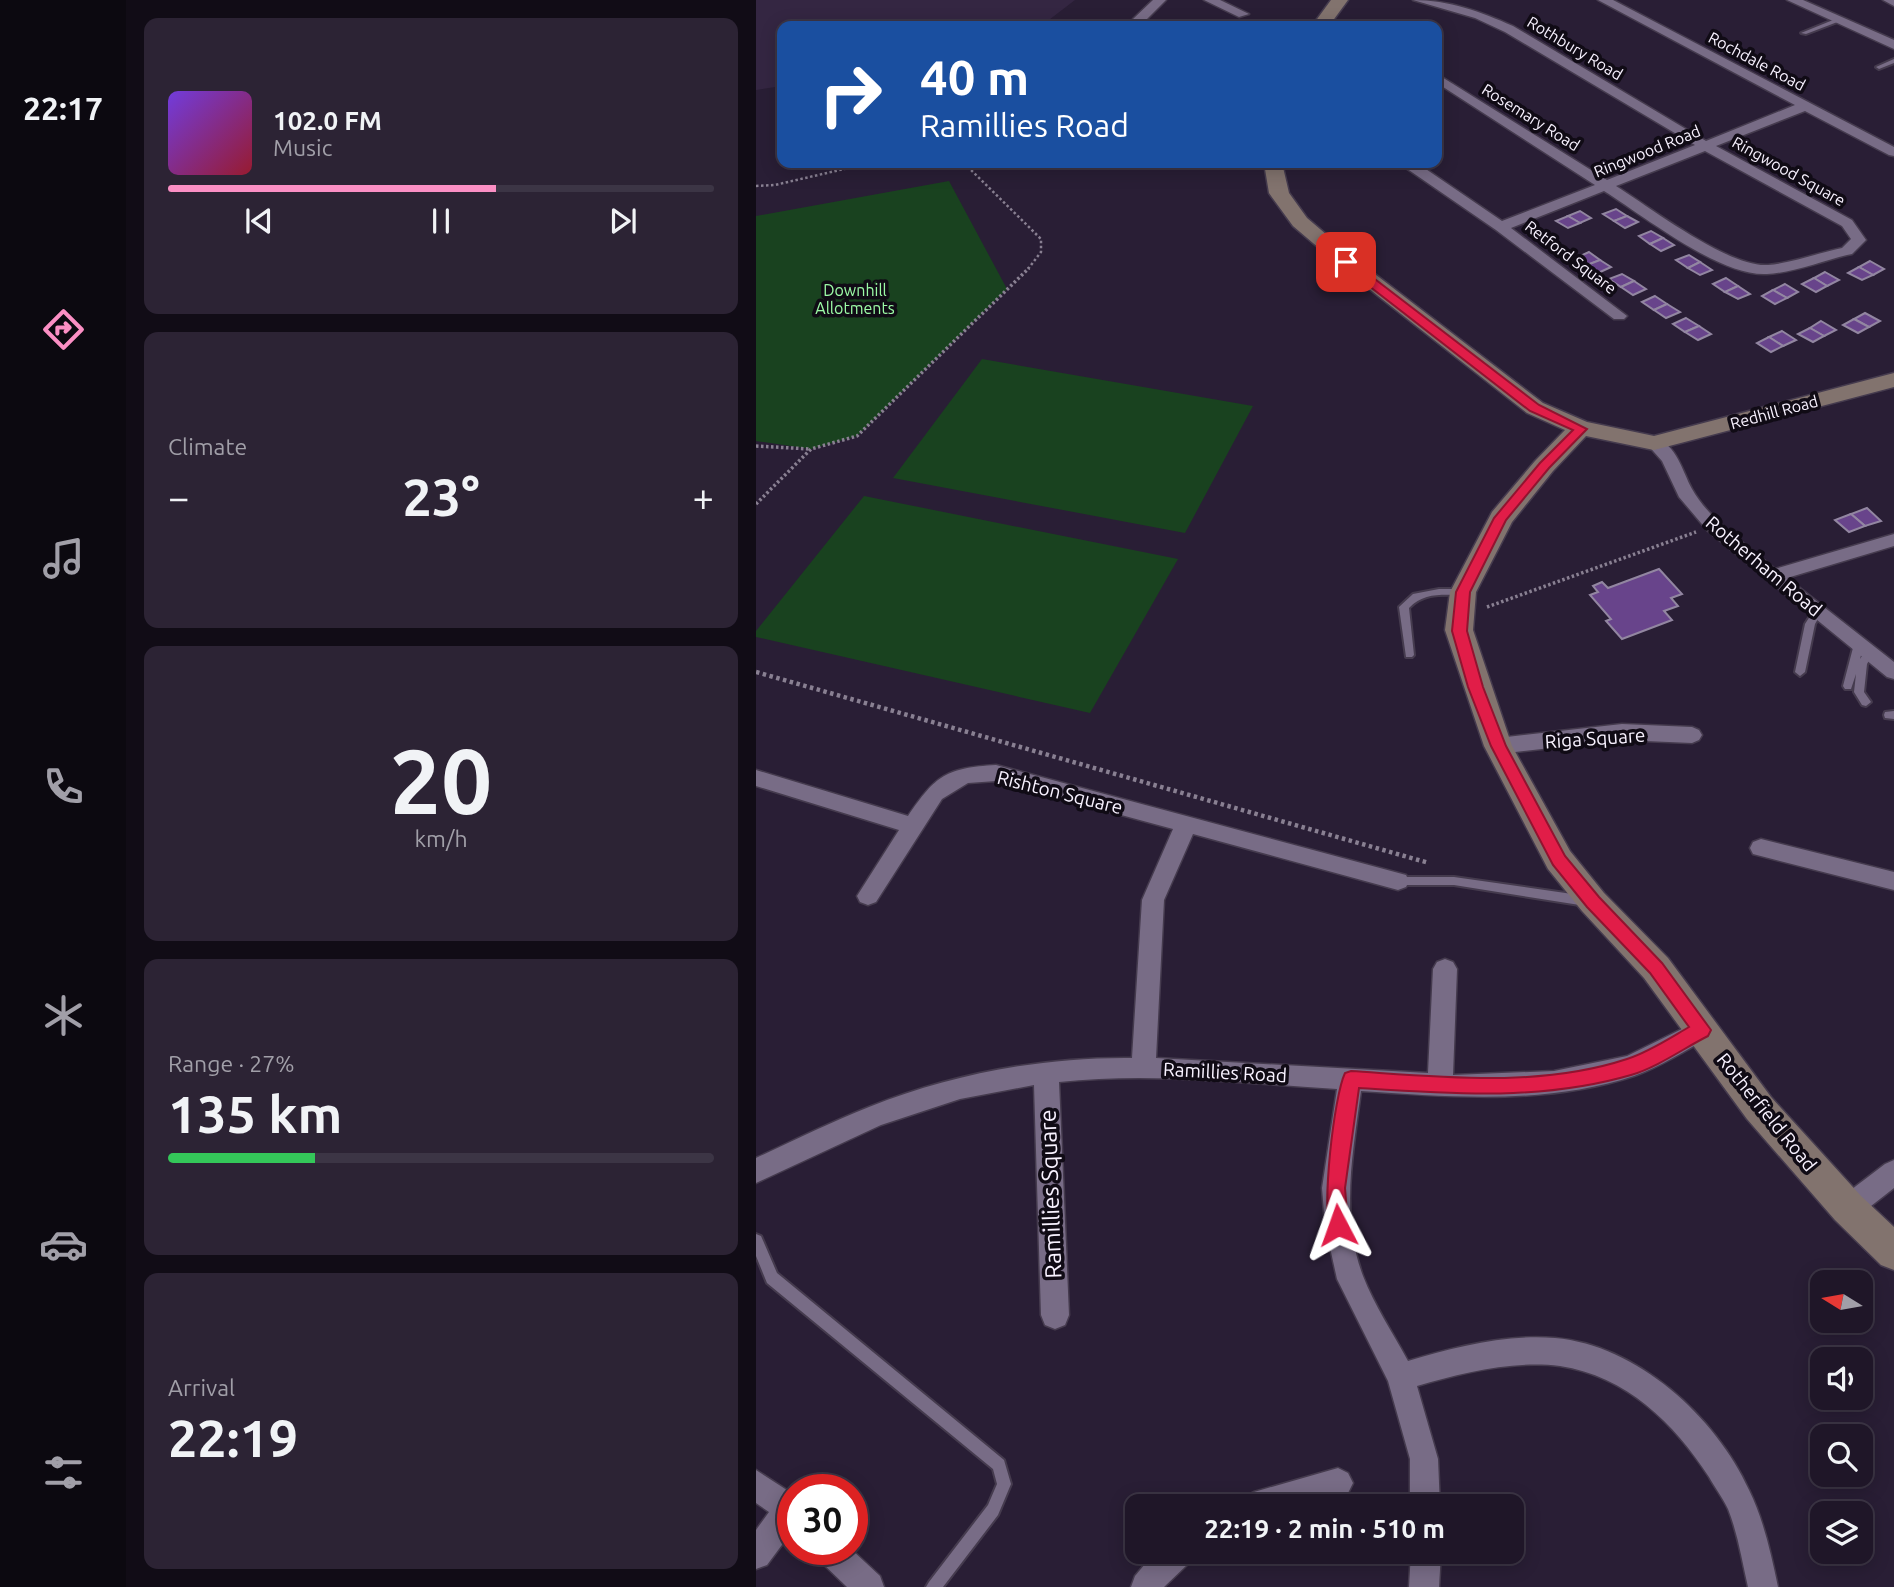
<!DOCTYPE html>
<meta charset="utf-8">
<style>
body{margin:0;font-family:Ubuntu,sans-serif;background:#2c2334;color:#f1f3f6;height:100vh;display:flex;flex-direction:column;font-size:26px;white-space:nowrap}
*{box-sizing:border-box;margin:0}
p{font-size:23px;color:#a19fa8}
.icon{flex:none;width:38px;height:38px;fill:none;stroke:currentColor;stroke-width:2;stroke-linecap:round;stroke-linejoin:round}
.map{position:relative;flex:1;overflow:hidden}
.side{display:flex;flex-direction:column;gap:18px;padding:18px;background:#110c16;width:630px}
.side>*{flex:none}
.hud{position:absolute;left:21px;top:21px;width:665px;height:147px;border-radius:14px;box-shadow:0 4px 18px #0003,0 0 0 2px #3c3545;background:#1a4fa0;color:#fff;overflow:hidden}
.needle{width:46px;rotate:281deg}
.buttons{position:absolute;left:1054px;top:1270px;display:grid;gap:14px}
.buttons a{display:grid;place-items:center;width:63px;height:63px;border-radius:14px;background:#1f1628;box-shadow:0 4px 18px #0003,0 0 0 2px #3c3545;font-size:35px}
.speed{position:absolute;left:21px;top:1474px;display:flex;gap:14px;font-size:35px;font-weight:700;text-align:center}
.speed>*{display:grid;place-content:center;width:91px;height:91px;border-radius:50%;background:#1f1628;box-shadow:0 4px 18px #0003,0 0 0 2px #3c3545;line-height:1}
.speed .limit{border:10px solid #d22;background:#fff;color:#111}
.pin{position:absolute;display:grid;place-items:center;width:60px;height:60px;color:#fff;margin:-30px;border-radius:14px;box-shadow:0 4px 10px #0006}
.me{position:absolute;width:77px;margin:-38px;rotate:356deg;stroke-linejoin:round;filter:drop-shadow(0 0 5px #0008)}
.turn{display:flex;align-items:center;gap:24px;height:147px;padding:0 28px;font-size:32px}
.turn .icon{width:91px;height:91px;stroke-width:2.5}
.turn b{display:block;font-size:49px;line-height:60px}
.big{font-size:52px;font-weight:700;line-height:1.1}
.side .tile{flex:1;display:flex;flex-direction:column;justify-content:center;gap:10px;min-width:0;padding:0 24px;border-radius:14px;background:#2c2334}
.side .dial{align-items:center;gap:0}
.dial b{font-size:91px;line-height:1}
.song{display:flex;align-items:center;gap:21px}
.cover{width:84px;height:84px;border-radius:10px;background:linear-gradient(135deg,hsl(260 70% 55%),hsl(350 70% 35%))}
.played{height:7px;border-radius:4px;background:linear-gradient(90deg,#fb8fc4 60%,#3c3545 60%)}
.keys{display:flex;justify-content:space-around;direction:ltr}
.heat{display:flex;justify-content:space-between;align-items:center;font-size:38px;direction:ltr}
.charge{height:10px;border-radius:5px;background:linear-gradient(90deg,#34c759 27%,#3c3545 0)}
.trip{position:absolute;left:369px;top:1494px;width:399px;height:70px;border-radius:14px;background:#1f1628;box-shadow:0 4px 18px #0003,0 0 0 2px #3c3545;font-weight:700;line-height:70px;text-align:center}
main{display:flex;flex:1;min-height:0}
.tab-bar{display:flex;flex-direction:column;width:126px;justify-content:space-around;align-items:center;background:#0c0910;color:#a19fa8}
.tab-bar .icon{width:49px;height:49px}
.tab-bar .on{color:#fb8fc4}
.tab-bar b{font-size:32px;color:#f1f3f6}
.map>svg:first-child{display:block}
.built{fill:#342642}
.green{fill:#19421f}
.building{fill:#68448b;stroke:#9286a1;stroke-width:2}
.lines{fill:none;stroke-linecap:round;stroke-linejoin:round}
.lane-casing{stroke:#453b4e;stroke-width:4}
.street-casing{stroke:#453b4e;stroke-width:3}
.secondary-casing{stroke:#453b4e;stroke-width:3}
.path-far2{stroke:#898092;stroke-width:2.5;stroke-dasharray:2.5 2.5;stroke-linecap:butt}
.path-far1{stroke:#898092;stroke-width:3.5;stroke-dasharray:2.5 2.5;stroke-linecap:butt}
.path{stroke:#898092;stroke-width:4.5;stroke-dasharray:3.5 3.5;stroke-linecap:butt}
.lane{fill:#786c86;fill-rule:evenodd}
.street{fill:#786c86;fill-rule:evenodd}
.secondary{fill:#82736e;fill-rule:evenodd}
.route{fill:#e11d48;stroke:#92132f;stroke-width:2}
.labels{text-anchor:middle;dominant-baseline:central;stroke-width:7;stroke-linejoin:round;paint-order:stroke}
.far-street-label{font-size:16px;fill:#f8f2ff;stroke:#100b15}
.far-park-label{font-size:16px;fill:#9cfba6;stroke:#100b15}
.street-label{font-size:19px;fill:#f8f2ff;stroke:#100b15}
.near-street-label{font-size:23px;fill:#f8f2ff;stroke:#100b15}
</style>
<main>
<nav class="tab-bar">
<b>22:17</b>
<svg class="icon on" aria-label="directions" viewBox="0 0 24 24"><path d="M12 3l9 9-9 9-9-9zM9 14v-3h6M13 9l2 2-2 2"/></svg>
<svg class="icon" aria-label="music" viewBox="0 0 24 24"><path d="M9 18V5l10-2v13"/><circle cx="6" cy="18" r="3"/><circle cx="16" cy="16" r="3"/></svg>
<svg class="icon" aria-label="phone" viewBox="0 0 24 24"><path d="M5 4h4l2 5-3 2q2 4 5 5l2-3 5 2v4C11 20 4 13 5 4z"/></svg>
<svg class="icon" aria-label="climate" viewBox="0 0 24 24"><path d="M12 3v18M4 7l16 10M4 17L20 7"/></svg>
<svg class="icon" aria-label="car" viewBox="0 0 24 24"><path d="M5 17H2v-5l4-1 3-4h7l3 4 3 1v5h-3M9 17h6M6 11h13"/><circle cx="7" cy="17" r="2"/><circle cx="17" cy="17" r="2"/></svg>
<svg class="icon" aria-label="filters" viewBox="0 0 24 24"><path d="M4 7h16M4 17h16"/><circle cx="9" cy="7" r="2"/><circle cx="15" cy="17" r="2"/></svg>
</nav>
<section class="side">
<div class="tile">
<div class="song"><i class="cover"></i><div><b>102.0 FM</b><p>Music</p></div></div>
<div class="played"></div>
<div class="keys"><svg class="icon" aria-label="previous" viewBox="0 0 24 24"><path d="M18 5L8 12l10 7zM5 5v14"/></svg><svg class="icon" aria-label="pause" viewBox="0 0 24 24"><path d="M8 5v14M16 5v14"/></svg><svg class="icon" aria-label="next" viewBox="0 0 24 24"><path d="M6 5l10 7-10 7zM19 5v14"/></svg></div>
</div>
<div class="tile"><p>Climate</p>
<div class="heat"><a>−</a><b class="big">23°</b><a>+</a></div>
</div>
<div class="tile dial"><b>20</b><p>km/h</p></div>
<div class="tile"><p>Range · 27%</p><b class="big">135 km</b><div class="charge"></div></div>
<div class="tile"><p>Arrival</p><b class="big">22:19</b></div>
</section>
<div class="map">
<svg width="1138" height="1587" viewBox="0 0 1138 1587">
<rect width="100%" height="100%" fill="#291e35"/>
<path class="built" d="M0 0H319L285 26H26V86L0 90Z"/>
<g class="green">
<path d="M193 181 251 289 101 436 55 449 0 441V216Z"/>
<path d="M226 359 497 406 429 533 137 478Z"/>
<path d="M108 496 422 559 334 713 0 637V631Z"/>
</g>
<g class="building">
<path d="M860 209 871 216 858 221 847 214Z"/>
<path d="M824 211 835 218 824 223 812 216Z"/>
<path d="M812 216 824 223 812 228 800 221Z"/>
<path d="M871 216 882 222 869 228 858 221Z"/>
<path d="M895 231 907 238 894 244 883 236Z"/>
<path d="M907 238 918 245 905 251 894 244Z"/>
<path d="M833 252 844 260 831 265 820 258Z"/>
<path d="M933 255 944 262 932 268 920 260Z"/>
<path d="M844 260 855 267 842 273 831 265Z"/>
<path d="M1114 261 1128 269 1117 275 1103 267Z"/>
<path d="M944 262 956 270 944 275 932 268Z"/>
<path d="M1103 267 1117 275 1106 280 1092 273Z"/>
<path d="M1069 272 1083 280 1071 286 1058 278Z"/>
<path d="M866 274 878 281 865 287 853 279Z"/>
<path d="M970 278 982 286 969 292 957 284Z"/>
<path d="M1058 278 1071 286 1060 292 1046 284Z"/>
<path d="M878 281 890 289 877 295 865 287Z"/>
<path d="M1029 284 1042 292 1031 298 1017 290Z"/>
<path d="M982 286 994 294 982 299 969 292Z"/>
<path d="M1017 290 1031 298 1019 304 1006 296Z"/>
<path d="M899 296 911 304 898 310 886 302Z"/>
<path d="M911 304 924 312 910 318 898 310Z"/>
<path d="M1109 313 1124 321 1113 327 1098 319Z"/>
<path d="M930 318 943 326 929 332 917 324Z"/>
<path d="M1098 319 1113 327 1102 333 1087 325Z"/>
<path d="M1065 321 1080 330 1068 336 1054 328Z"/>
<path d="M943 326 955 334 942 340 929 332Z"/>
<path d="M1054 328 1068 336 1057 342 1042 334Z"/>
<path d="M1026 331 1040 340 1027 346 1013 337Z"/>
<path d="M1013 337 1027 346 1015 352 1001 343Z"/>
<path d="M1111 508 1125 521 1109 526 1095 514Z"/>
<path d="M1095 514 1109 526 1093 532 1079 520Z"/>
<path d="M903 569 926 594 915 598 922 606 908 611 916 620 866 639 850 621 855 619 834 595 842 592 837 586 846 582 852 588Z"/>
</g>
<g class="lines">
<g class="lane-casing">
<g id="lane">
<path d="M1082 18 1085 20 1084 21 1050 34 1045 33Z"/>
<path d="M1138 59V63L1123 69 1120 67Z"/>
<path d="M683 589H707L712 592 707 595C687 595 668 592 653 608L658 655 656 657H650L643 607 657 594Z"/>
<path d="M1061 609 1066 612 1059 624 1049 672 1044 676 1039 672 1049 624 1058 610Z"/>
<path d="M1103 641 1108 644 1104 659 1110 650 1113 649 1118 652 1111 664 1108 692 1115 702 1110 706 1106 705 1098 692 1100 674 1095 689H1089L1087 686 1098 644Z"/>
<path d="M1138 711V719L1129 718 1128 715 1129 712Z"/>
<path d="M642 877H698L830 896 834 898 836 901 834 904 830 906 698 885H642L638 884 636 881 638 878Z"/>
<path d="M0 1234 5 1236 21 1273 248 1460 255 1484 242 1515 187 1587H170L173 1582 232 1505 241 1484 237 1469 11 1283 0 1256Z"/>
</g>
</g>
<g class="street-casing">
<g id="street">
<path d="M397 0H410L387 23 389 26H377V19Z"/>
<path d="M448 0H464L493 14 483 17Z"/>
<path d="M657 0C693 0 725 12 757 26L950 141 1039 105 842 0H857L1138 147V156L1133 155 1049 111 960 146 1096 220 1110 240 1096 254 1091 255C1067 261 1035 273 1011 274 964 277 888 216 848 191L755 228 871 316 868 319H858L740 230 647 166 645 163H661L746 221 839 185 681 83V74L851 180 939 145 749 32 719 18ZM949 151 1086 226 1095 239 1086 248C1062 253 1036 263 1012 265 973 268 895 208 860 186Z"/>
<path d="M1031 0H1047L1138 40V49Z"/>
<path d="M1127 0H1138V6Z"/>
<path d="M898 438C921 444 926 471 936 489 954 521 991 545 1019 569L1138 534V546L1031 578 1138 662V679L1131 677 951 530 923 497 906 461 890 443Z"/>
<path d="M866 724 936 727 943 730 946 735 943 740 936 743 866 740 742 754 735 751 732 746 735 741 742 738Z"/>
<path d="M240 765 650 875 653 881 650 887 642 890 437 834 408 900 400 1058 672 1073 677 969 681 962 689 959 697 962 701 969 697 1075 798 1071 871 1056 938 1023 946 1020 954 1023 958 1030 954 1037C930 1050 904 1067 878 1076 790 1105 696 1097 605 1091 597 1153 584 1215 607 1276 618 1305 637 1333 652 1361 699 1347 749 1334 799 1338 881 1345 960 1417 993 1490 1008 1521 1015 1554 1022 1587H992C986 1561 982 1534 972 1509 967 1498 959 1488 953 1477 918 1423 870 1376 804 1366 757 1360 706 1373 661 1386L682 1459 684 1507H654V1459L632 1381 581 1279 569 1225 566 1188 581 1089C489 1083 394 1072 303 1082L313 1315 309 1325 299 1329 289 1325 285 1315 278 1085 204 1099 125 1125 0 1183V1158C37 1141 75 1122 113 1107 196 1074 286 1057 376 1058L386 900 417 829 240 781 212 783 186 799 120 902 112 905 104 902 101 896 143 830 0 786V770L152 816C180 775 190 768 240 765Z"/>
<path d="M1005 839 1138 872V890L997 854 994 848 997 842Z"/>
<path d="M1138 1160V1188L1101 1217 1092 1220 1083 1217 1079 1208 1083 1199 1129 1164Z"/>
<path d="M582 1468 592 1473 597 1483 592 1493C554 1509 524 1507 483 1507L488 1497 498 1492Z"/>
<path d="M0 1470 37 1494V1530L11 1565 0 1569V1530L13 1512 0 1503Z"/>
<path d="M59 1549H95L124 1576 128 1587H91L63 1560Z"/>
<path d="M399 1552H437L433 1563 408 1587H375L379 1576Z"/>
<path d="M655 1552H685L683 1587H653Z"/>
</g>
</g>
<g class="secondary-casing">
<g id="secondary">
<path d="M575 0H592L573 26H556Z"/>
<path d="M508 163H526L533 193 551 218 598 258 787 403 831 422 898 436 1138 373V387L898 450 830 436 797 471 756 522 720 592 717 630 756 746 814 851 848 893 912 958 1015 1097 1105 1196 1138 1227V1270L1125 1265 1079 1220 991 1119 888 978 826 911 792 869 728 746 689 630 694 592 736 512 779 461 809 430 771 413 584 266 537 226 513 193Z"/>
</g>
</g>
<g class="path-far2">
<path d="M208 163 285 239V252L272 269"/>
<path d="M0 186 19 185 114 163"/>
</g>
<g class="path-far1">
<path d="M0 446 54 449"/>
<path d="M0 504 55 449 101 436 273 268"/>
<path d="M731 607 940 532"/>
</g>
<path class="path" d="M0 672 673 863"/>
<use href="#lane" class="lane"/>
<use href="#street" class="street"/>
<use href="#secondary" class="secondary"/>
</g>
<path class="route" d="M586 260H594L783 405 831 429 793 468 750 520 714 592 711 631 727 687 750 746 809 856 843 897 906 963 955 1030 952 1036C928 1048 902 1067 875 1075 786 1101 695 1094 603 1088L589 1188 592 1225 589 1232 582 1235 575 1232C565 1209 578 1096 589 1073L595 1071C686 1077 783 1088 871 1059 893 1052 914 1038 933 1027L894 973 831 907 797 865 735 746 712 687 696 631 700 592 738 518 784 463 817 430 774 411 586 265Z"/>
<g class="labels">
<g class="far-street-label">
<text transform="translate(819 48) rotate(31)">Rothbury Road</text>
<text transform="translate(1001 61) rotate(28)">Rochdale Road</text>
<text transform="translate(775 117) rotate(32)">Rosemary Road</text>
<text transform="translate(891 151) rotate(-22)">Ringwood Road</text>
<text transform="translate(1033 171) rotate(29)">Ringwood Square</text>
<text transform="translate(815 257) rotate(37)">Retford Square</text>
<text transform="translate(1018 412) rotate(-15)">Redhill Road</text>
</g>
<g class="far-park-label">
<text x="99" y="290">Downhill<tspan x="99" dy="18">Allotments</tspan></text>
</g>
<g class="street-label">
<text transform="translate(1008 566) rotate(40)">Rotherham Road</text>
<text transform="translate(839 738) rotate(-4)">Riga Square</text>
<text transform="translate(304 792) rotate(14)">Rishton Square</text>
<text transform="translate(469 1072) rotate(3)">Ramillies Road</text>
<text transform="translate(1011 1112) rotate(51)">Rotherfield Road</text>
</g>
<g class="near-street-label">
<text transform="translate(294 1194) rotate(-92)">Ramillies Square</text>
</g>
</g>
</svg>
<div class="buttons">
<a><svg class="needle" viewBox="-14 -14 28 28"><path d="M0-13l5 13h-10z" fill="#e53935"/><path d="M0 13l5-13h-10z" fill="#a19fa8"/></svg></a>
<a><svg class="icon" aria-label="sound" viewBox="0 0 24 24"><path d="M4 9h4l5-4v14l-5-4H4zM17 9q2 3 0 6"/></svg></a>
<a><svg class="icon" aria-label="search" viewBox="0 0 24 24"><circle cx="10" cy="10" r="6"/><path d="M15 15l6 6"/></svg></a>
<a><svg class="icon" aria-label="layers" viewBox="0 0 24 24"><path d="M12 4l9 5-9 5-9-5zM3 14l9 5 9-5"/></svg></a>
</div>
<div class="speed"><div class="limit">30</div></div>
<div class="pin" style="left:590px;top:262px;background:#d93025"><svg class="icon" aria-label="arrive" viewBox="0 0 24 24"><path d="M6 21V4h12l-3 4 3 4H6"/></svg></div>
<svg class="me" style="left:582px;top:1225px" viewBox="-20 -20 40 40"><path d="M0-17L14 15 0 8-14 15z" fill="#e11d48" stroke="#fff" stroke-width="4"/></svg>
<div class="trip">22:19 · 2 min · 510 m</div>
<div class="hud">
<div class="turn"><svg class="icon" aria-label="right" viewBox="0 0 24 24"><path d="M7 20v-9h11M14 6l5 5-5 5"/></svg><div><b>40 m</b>Ramillies Road</div></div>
</div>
</div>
</main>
